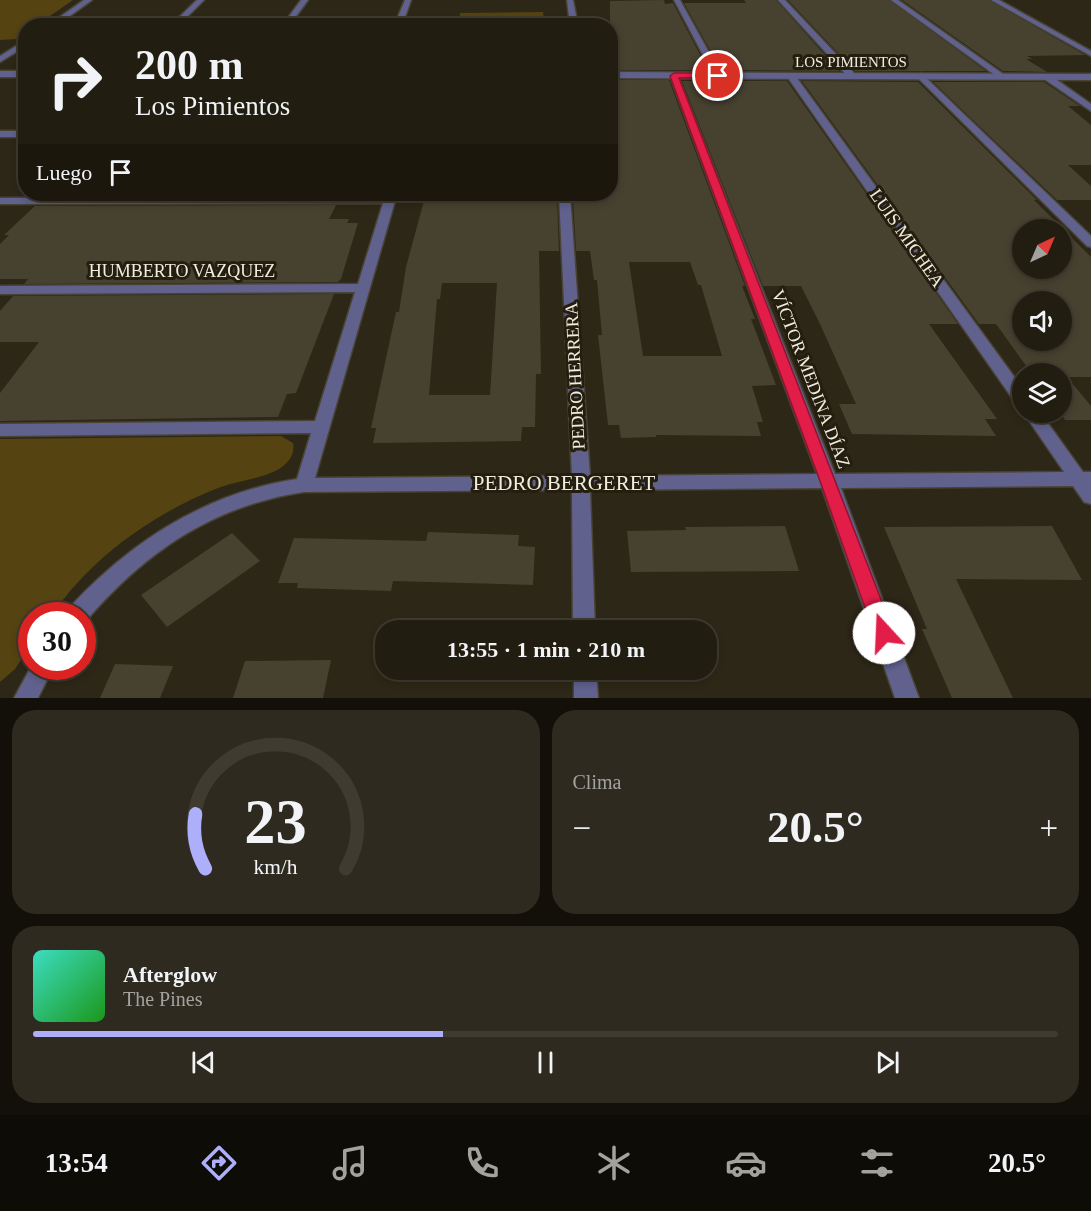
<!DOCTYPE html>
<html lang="es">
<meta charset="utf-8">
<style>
body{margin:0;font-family:"Times New Roman",serif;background:#2e2a1f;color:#f1f3f6;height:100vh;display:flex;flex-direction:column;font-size:22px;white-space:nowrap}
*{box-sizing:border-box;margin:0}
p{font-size:20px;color:#a2a29f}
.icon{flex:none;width:33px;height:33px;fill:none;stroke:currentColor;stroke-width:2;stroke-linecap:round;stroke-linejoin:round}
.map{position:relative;height:698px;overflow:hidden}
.details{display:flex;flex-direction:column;gap:12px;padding:12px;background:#131009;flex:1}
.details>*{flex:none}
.banner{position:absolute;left:18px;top:18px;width:600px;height:183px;border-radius:24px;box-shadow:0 3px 9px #0003,0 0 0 2px #3f3b31;background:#221d11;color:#f1f3f6;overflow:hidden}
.needle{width:39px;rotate:44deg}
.fabs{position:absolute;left:1012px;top:219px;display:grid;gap:12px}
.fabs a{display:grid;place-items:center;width:60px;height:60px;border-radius:50%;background:#221d11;box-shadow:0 3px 9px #0003,0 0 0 2px #3f3b31;font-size:30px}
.speed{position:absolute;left:18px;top:602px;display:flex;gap:12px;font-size:30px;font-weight:700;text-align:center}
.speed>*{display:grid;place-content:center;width:78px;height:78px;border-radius:50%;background:#221d11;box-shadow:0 3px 9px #0003,0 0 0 2px #3f3b31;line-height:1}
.speed .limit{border:9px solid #d22;background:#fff;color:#111}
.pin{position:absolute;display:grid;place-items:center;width:51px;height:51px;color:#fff;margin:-26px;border:3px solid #fff;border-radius:50%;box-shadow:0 2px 6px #0007}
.me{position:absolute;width:66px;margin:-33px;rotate:340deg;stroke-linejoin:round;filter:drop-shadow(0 0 4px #0008)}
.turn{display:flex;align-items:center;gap:21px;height:126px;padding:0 18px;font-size:27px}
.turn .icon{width:78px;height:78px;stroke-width:2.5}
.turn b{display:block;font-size:42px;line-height:51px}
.then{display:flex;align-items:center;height:57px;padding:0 18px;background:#0003;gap:12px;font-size:22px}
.big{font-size:45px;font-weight:600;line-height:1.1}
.details .card{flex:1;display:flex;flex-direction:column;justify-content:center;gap:9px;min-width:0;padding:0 21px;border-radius:24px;background:#2e2a1f}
.details .dial{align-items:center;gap:0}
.dial svg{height:156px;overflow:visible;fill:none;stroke:#3f3b31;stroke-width:7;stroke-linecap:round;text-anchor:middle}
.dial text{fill:#f1f3f6;stroke:none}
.song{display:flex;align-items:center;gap:18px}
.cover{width:72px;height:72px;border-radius:9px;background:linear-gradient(135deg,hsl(170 70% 55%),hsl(120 70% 35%))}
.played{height:6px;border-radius:3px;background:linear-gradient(90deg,#adaffb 40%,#3f3b31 40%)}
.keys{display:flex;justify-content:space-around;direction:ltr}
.heat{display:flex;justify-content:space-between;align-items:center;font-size:33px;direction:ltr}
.details .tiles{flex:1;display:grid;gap:12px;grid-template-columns:1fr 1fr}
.card:last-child{grid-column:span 2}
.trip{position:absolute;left:375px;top:620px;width:342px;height:60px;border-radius:24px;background:#221d11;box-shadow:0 3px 9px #0003,0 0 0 2px #3f3b31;font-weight:600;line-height:60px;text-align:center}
.tabs{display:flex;height:96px;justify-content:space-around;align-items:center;background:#0e0c07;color:#a2a29f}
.tabs .icon{width:42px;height:42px}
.tabs .selected{color:#adaffb}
.tabs b{font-size:27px;color:#f1f3f6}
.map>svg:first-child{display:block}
.green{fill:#554312}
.building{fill:#474130;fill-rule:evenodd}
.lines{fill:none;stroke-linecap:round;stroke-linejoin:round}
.minor-casing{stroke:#484333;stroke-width:3}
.tertiary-casing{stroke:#484333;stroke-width:3}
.minor{fill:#60618d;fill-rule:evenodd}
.tertiary{fill:#60618d;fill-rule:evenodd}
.route{fill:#e11d48;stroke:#92132f;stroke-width:1.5}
.labels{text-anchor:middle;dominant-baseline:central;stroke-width:6;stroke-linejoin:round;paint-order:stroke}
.far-street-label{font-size:15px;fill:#f0ece2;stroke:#241e0e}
.street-label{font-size:18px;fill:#f0ece2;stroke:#241e0e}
.near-street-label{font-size:21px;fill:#f0ece2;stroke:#241e0e}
</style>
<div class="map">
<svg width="1091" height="698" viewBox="0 0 1091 698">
<rect width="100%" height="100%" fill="#2d2717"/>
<g class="green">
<path d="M0 0H73L37 25 26 26 25 34 18 39 0 40Z"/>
<path d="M543 12 545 25H459L460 13Z"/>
<path d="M281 436 293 443C295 455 289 462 279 469 259 480 234 481 213 490 150 516 90 559 52 615H32L31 645 15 669 0 682V439Z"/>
</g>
<g class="building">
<path d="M664 0 665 4 673 3 708 70H610V1Z"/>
<path d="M744 0H776L839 71 721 70 684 3H746Z"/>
<path d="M788 0H889L986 71H855Z"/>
<path d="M902 0H989L1085 55 1027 56 1032 59H1026L1047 72 1003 71Z"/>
<path d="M610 80H669L745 286H742L755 319H751L776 385 752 386 763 422H757L761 436 656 435V437L621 438 619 425H608L598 335H602L597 280H594L590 251H576L573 200H599V196H610ZM629 262H690L698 285H701L722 356H643Z"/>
<path d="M682 81H787L958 324H929L997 419H985L996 436 852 434 839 404H856L820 324 801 286H763Z"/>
<path d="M802 81 918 82 1037 200H1034L1091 257V377H1067L1091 406V420H1065L1060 412H1062V374H1032L996 324H979ZM1023 230H1062V268H1023ZM1023 302H1062V340H1023Z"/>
<path d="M933 82H1044L1080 106H1068L1091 125V165H1068L1091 186V200H1057Z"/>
<path d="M49 194H341L46 196Z"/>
<path d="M438 196 473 197 472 199H557L559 251H539L541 374H536L535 427H522L521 441 373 443 376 428H371L396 312H399L406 267 425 197ZM442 283H497L490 395H429L437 299H440Z"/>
<path d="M336 205 329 219H349L347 223H358L341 279 338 282 24 284 28 279H0V244L9 235H4L35 206Z"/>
<path d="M334 294 296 393 287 394 278 417 0 421V393L39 342H0V311L13 296Z"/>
<path d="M785 526 799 571 631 572 627 531 686 530 685 527Z"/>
<path d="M1052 526 1082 580 956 579 1013 698H952L922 629H927L884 527Z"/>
<path d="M428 532 519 535 518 546 535 547 533 585 393 581 391 591 297 588 298 583H278L294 538 426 541Z"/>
<path d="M232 533 260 561 167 627 141 595Z"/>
<path d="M331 660 323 698H233L245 661Z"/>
<path d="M115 664 173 666 160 698H100Z"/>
</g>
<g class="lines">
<g class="minor-casing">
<g id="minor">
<path d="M84 0H92L56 26H47Z"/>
<path d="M197 0H204L178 26H170Z"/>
<path d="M301 0H308L289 26H282Z"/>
<path d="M405 0H411L402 26H394Z"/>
<path d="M567 0H573L578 26H570Z"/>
<path d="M674 0H680L722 76 721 78 714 76Z"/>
<path d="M778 0H785L855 74V78H849Z"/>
<path d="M891 0H898L1006 76 999 78Z"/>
<path d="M991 0H999L1091 51V56Z"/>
<path d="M26 40V46L0 62V56Z"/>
<path d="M674 73 678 76 835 474 1064 472 1023 412H1040L1083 472H1091V504L1084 502 1073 486 841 488 919 698H895L822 488 590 490 595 630H573L572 490 304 492C212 506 145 552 85 622H82V615H66L69 608C131 541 206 493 297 479L311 433 0 436V424L315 421 355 292 0 294V286L358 284 383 203 0 204V198L386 197 387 194H397L315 478 572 476 559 194H570L590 476 817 474 670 76Z"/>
<path d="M921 73 1091 236V247L1087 246 918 78 917 76Z"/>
<path d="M788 74H794L1023 389V407L1017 405 788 78Z"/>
<path d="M1044 75H1050L1091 104V111L1044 79Z"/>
<rect x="0" y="131" width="26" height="6"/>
<path d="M32 665 54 666 38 698H14Z"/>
<path d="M574 669H596L598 698H574Z"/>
</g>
</g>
<g class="tertiary-casing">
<g id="tertiary">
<rect x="0" y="71" width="26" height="6"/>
<path d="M610 72 1091 74V80L610 78Z"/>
</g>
</g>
<use href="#minor" class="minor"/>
<use href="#tertiary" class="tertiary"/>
</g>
<path class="route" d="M718 73 722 76 721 77 679 78 894 633 891 639 884 642 877 639 874 633 820 481 670 76 674 73Z"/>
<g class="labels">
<g class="far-street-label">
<text x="851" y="62">LOS PIMIENTOS</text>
</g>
<g class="street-label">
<text transform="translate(907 238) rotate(55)">LUIS MICHEA</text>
<text x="182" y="271">HUMBERTO VAZQUEZ</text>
<text transform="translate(575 376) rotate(-93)">PEDRO HERRERA</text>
<text transform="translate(811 379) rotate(69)">VÍCTOR MEDINA DÍAZ</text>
</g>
<g class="near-street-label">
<text x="564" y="483">PEDRO BERGERET</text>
</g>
</g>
</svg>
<div class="fabs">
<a><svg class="needle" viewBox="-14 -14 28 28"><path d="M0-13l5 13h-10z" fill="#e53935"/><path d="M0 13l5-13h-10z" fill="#a2a29f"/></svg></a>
<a><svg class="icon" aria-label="sound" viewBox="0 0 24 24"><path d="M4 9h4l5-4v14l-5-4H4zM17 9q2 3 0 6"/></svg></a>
<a><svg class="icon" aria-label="layers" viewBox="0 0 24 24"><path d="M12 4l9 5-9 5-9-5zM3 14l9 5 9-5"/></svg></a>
</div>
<div class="speed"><div class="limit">30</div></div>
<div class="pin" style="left:718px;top:76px;background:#d93025"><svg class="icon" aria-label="arrive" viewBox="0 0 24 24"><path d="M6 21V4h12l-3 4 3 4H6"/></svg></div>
<svg class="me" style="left:884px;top:633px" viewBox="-20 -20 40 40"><circle r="19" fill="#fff"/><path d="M0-13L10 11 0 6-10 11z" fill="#e11d48"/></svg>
<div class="trip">13:55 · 1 min · 210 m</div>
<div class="banner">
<div class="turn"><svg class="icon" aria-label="right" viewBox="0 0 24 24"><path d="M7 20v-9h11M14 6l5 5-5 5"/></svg><div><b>200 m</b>Los Pimientos</div></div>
<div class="then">Luego<svg class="icon" aria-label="arrive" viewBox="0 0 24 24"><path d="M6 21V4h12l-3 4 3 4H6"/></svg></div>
</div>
</div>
<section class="details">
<div class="tiles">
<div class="card dial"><svg viewBox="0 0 100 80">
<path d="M14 69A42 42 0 1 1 86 69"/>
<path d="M14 69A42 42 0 0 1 9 41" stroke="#adaffb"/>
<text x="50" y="56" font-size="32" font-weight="700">23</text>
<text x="50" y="72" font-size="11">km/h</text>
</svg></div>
<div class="card"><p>Clima</p>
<div class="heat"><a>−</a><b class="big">20.5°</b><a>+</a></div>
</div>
<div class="card">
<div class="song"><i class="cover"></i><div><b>Afterglow</b><p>The Pines</p></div></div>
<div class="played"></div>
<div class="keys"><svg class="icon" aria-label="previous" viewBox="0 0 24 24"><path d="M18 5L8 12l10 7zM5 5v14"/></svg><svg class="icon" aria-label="pause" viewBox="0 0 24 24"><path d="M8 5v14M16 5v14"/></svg><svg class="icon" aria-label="next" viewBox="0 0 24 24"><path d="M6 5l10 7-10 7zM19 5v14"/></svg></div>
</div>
</div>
</section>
<nav class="tabs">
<b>13:54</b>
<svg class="icon selected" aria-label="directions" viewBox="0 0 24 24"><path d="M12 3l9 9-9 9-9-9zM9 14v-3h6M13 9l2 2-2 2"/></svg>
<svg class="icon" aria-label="music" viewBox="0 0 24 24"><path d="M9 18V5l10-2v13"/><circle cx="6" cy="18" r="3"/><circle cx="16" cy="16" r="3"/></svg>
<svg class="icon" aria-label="phone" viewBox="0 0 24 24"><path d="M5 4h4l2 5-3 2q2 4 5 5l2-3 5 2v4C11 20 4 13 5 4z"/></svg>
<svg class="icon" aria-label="climate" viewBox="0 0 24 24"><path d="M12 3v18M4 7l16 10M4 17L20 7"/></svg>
<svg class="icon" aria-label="car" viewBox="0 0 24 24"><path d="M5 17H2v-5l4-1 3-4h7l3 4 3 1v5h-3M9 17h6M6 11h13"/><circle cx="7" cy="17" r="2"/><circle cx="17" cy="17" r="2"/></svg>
<svg class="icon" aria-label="filters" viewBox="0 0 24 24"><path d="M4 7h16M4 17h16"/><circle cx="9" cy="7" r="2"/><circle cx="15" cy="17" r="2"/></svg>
<b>20.5°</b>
</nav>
